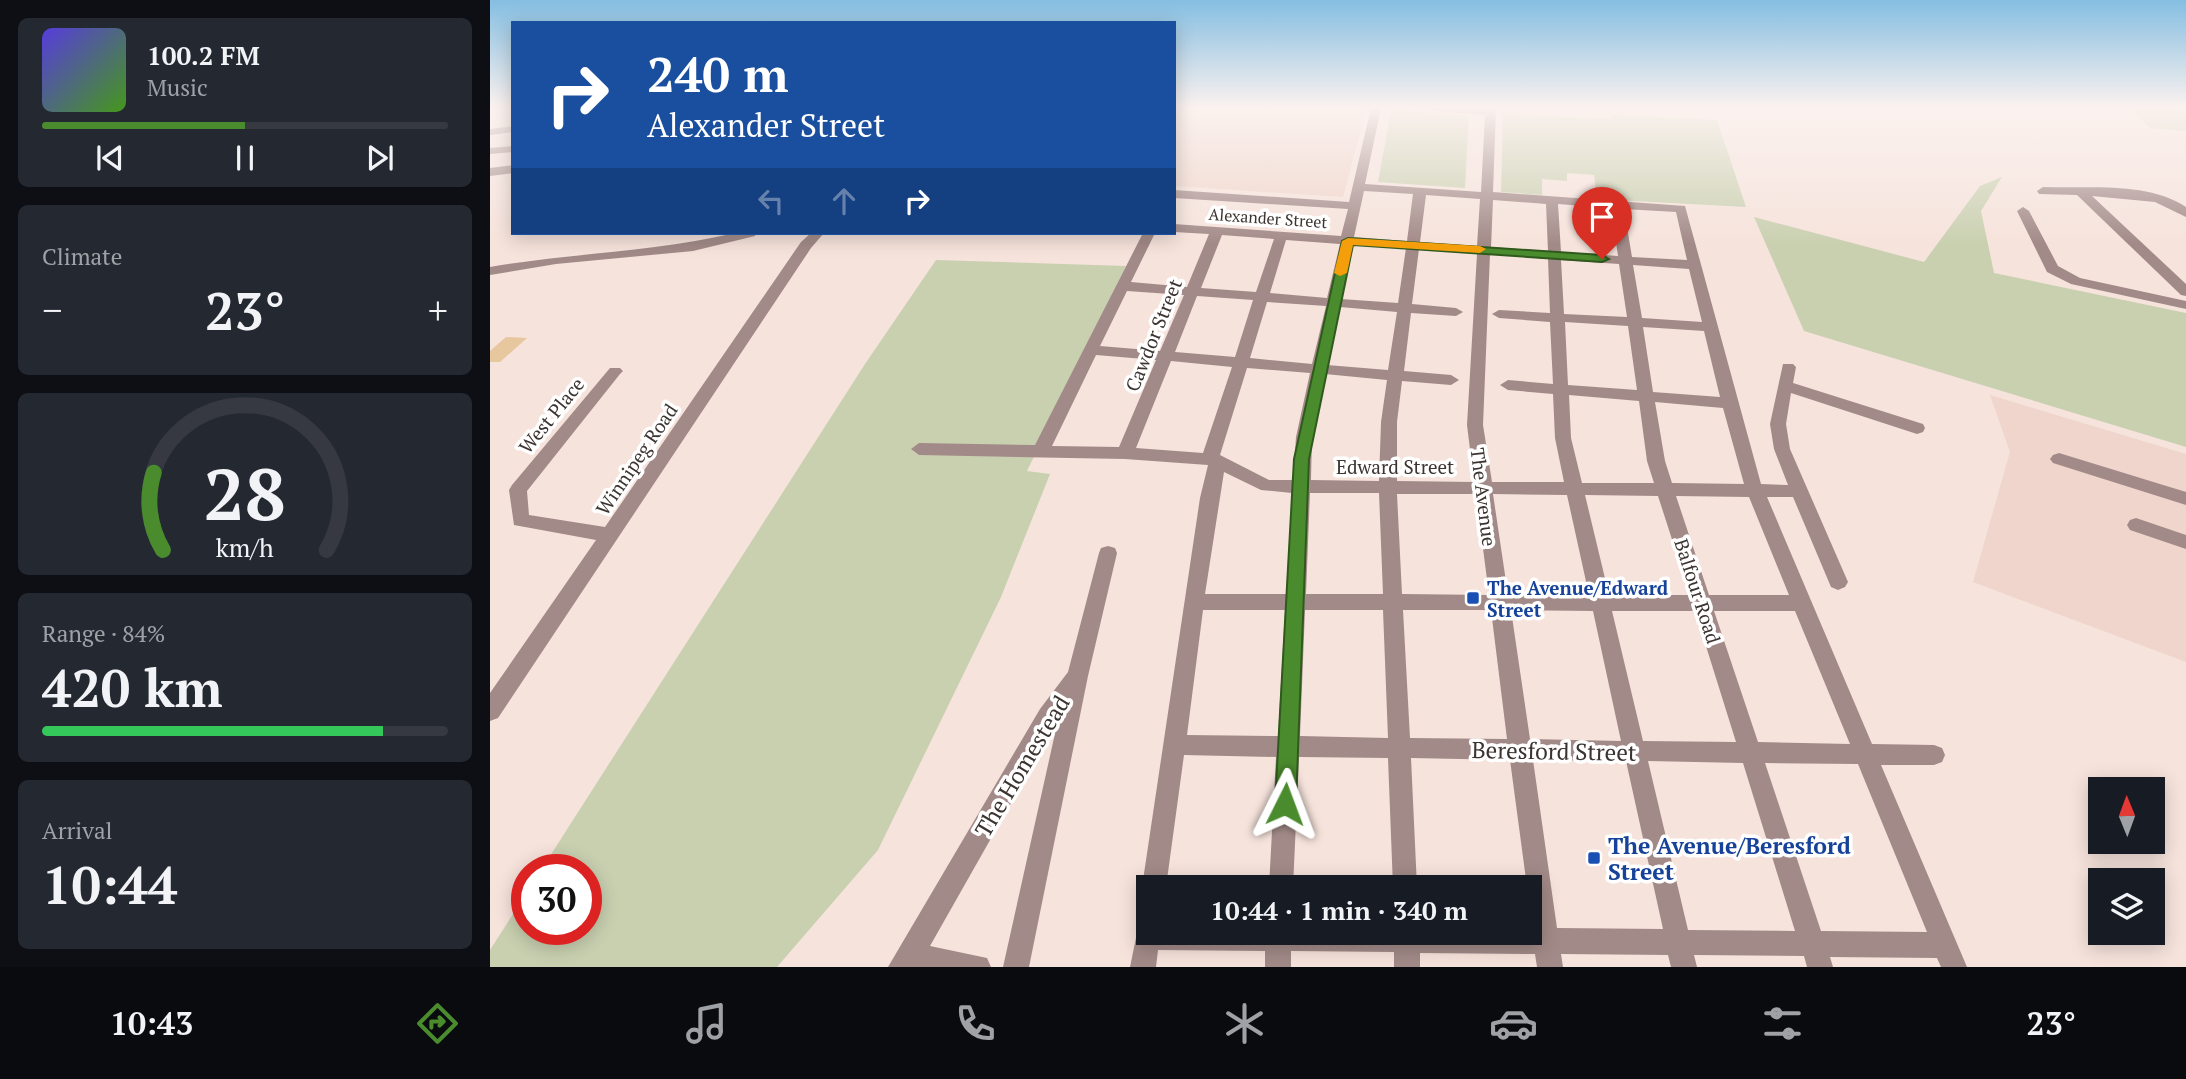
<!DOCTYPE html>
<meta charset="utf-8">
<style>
body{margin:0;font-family:"PT Serif",serif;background:#242831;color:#f1f3f6;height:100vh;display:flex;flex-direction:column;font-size:26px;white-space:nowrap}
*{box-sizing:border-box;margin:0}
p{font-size:23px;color:#9ea1a6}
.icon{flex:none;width:38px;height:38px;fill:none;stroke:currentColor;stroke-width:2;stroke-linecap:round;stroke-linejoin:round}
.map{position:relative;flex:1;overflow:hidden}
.details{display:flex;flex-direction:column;gap:18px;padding:18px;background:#0d0f14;width:490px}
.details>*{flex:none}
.top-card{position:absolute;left:21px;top:21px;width:665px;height:214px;border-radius:0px;box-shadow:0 4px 18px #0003;background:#1a4fa0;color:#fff;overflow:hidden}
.needle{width:46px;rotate:359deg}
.controls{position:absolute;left:1598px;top:777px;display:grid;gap:14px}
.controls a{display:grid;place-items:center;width:77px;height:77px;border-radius:0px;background:#171b24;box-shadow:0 4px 18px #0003;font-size:35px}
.speed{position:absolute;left:21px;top:854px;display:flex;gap:14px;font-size:35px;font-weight:700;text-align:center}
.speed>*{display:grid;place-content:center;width:91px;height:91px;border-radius:50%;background:#171b24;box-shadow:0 4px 18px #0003;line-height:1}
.speed .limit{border:10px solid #d22;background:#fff;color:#111}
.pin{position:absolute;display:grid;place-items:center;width:60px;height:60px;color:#fff;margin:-72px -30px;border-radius:50% 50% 50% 0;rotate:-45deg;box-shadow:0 0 7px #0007}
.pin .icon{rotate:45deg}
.me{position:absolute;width:77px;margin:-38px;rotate:3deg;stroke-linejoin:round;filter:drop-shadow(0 0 5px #0008)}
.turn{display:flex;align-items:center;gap:24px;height:147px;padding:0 21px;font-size:32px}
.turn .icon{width:91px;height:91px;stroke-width:2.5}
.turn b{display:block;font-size:49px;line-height:60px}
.lanes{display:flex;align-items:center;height:66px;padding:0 21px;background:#0003;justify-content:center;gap:35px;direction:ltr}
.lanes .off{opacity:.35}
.big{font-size:52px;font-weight:700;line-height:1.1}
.details .card{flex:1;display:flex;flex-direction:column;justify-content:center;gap:10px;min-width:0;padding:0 24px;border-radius:10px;background:#242831}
.details .dial{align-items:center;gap:0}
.dial svg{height:182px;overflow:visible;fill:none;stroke:#363941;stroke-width:7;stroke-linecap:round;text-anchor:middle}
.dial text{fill:#f1f3f6;stroke:none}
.song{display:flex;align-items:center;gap:21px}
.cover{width:84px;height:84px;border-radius:10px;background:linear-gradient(135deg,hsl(250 70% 55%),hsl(100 70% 35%))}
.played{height:7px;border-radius:4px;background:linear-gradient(90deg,#4a8b2d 50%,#363941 50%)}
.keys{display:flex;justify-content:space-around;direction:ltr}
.heat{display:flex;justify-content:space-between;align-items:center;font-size:38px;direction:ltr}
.charge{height:10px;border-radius:5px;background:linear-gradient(90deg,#34c759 84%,#363941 0)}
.trip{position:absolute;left:646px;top:875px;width:406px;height:70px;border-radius:0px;background:#171b24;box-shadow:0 4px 18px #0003;font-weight:700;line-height:70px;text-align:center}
.tabs{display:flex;height:112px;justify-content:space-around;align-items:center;background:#090b0e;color:#9ea1a6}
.tabs .icon{width:49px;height:49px}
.tabs .on{color:#4a8b2d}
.tabs b{font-size:32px;color:#f1f3f6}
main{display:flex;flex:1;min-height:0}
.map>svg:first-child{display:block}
.built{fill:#efd5cb}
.green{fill:#c9d0b0}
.building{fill:#e6c79e}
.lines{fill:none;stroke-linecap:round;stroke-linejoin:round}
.minor{fill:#a28a88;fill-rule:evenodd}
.route{fill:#4a8b2d;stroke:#305a1d;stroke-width:2}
.slow{fill:#f59e0b}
.transit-dot{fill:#1a4fb4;stroke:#fff;stroke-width:2.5}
.labels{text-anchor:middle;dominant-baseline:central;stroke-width:7;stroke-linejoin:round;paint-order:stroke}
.far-street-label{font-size:16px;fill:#3b3431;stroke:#fff}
.street-label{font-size:19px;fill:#3b3431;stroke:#fff}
.transit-label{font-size:19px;font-weight:bold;fill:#164399;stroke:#fff;text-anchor:start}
.near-street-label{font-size:23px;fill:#3b3431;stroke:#fff}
.near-transit-label{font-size:23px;font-weight:bold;fill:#164399;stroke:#fff;text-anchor:start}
</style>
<main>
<section class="details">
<div class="card">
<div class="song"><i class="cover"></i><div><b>100.2 FM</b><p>Music</p></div></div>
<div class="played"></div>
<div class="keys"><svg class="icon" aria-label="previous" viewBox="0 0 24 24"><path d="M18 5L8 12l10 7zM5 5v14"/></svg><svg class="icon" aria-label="pause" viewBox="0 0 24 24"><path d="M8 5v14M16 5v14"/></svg><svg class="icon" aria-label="next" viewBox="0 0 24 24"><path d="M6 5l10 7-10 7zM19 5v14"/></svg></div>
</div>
<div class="card"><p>Climate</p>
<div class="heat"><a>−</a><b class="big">23°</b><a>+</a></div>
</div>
<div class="card dial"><svg viewBox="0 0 100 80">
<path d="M14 69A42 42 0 1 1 86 69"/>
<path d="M14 69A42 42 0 0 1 10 35" stroke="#4a8b2d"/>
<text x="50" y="56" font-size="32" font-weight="700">28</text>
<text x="50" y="72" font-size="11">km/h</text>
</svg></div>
<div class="card"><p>Range · 84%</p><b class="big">420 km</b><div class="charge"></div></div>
<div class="card"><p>Arrival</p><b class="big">10:44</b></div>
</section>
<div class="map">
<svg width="1696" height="967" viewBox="0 0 1696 967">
<rect width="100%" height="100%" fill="#f6e3dc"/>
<g class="built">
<path d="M684 108H877L853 197 684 186Z"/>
<path d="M1500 395 1696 454V662L1483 582 1520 452Z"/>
</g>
<g class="green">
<path d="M1641 108H1690L1696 114V131L1660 128Z"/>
<path d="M901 110 979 116 975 188 888 182Z"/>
<path d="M1013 113 1121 119 1122 114 1227 120 1256 207 1107 199 1104 175 1077 173V181L1052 179V195L1011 192Z"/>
<path d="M1512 177 1491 211 1504 273 1696 313V447L1314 331 1264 217 1434 262 1490 186Z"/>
<path d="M446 260 636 266 537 471 560 474 511 597 388 850 287 967H0V950L37 892V929H96V870H51L375 364Z"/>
</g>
<path class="building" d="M16 337 37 338 10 362H0V351Z"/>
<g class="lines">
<g class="minor">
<path d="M881 108H891L875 184 991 192 995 115 946 111 941 108H1006L1003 192 1195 206 1271 484 1298 485 1284 449 1280 424 1293 364H1303L1306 367 1303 383 1433 424 1435 428 1433 432 1427 434 1301 393 1296 424 1300 449 1358 582 1355 587 1348 590 1341 587 1303 497H1277L1382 744 1444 745 1452 748 1455 755 1452 762 1444 765H1391L1477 967H1451L1447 958 1340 957 1343 967H1317L1314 956 1204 955 1207 967H1181L1178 955 1071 954 1073 967H1047L1045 954 930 953V967H904V952L801 951V967H775V951L668 950 666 967H640L649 923 658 919V933H1040V928H1042L1040 887H1037L1020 760 921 758 927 887H903L898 758 809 757 803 887H779L786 757 694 755 676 887H658V897L655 896 652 887 710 498 718 465 635 459 429 455 421 449 429 443 545 445 653 233H665L641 282 697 287 719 234 684 232V224L851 236 858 209 684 198V190L859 202ZM874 191 923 194 917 241 864 237ZM936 195 990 199 987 246 930 242ZM1003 200 1056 204 1058 251 1001 247ZM1068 204 1121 208 1128 256 1071 252ZM1134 209 1186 212 1197 260 1142 257ZM732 235 784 239 766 292 711 288ZM796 240 850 244 837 298 780 293ZM863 245 916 248 908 303 851 299ZM929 249 987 254 977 425 984 482 907 481V422L912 381 961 385 969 380 961 375 914 371 921 313 966 316 973 312 966 308 922 304ZM1000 254 1058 259 1060 313 1009 310 1002 314 1009 318 1060 322 1063 384 1018 380 1010 385 1018 390 1063 394 1065 438 1074 482H1002L993 425ZM1071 260 1129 264 1137 317 1074 314ZM1143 265 1199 269 1212 322 1152 318ZM637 291 694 295 670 351 610 346ZM707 296 763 300 745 357 685 352ZM777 302 836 306 822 364 760 358ZM850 307 907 312 898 370 837 365ZM1075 322 1138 326 1147 390 1078 385ZM1153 327 1214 331 1230 397 1163 392ZM606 355 666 360 629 447 562 446ZM681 361 742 367 713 453 646 448ZM757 368 820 373 806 437 803 480H779L730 455ZM835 374 897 380 891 422 889 481 821 480 822 437ZM1079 395 1149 401 1157 461 1164 483H1092L1081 438ZM1165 402 1233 408 1254 484 1182 483 1175 461ZM734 472 771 490 802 493 796 594H715ZM820 493H889L893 594H816ZM907 494H986L999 595 912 594ZM1003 494 1077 495 1099 595H1018ZM1095 495 1168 496 1200 595H1119ZM1186 496 1259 497 1299 595H1219ZM713 610H795L788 736 697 735ZM815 610H893L898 738 810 736ZM913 610H1001L1017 739 920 738ZM1021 610 1103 611 1131 741 1040 739ZM1122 611H1205L1246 742 1153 741ZM1224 611H1305L1360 744 1268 742ZM1043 760 1136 761 1173 929 1067 928ZM1158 761 1253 763 1305 931 1198 930ZM1275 763 1368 764 1437 932 1331 931Z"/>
<path d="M23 126V132L0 135V129Z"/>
<path d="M23 146V152L0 154V148Z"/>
<path d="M23 165V173L0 176V168Z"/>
<path d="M1553 187C1598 189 1657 181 1696 207V217L1665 202 1602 196 1696 284V296L1691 295 1587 195 1549 194 1547 191Z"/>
<path d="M1533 207 1539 211 1568 266 1590 278 1696 301V309L1581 284 1557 272 1527 211Z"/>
<path d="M245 233H266L265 236 203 251 66 264 0 275V267C81 253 165 252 245 233Z"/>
<path d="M321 233H334L321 248 8 718 0 721V693L106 540 24 525 19 490 22 485 120 368H130L133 371 130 374 37 491 39 515 115 527 311 242Z"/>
<path d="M1569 453 1696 492V505L1563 463 1560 459 1563 455Z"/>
<path d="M1646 518 1696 535V549L1640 530 1637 525 1640 520Z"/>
<path d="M618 546 625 548 627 553 598 676 539 967H513L568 720 440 946 497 958 501 967H398L550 709 578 672 609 553 611 548Z"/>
</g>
</g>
<linearGradient id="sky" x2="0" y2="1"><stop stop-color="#85bee2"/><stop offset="0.44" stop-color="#fbf2ef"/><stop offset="1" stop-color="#fbf2ef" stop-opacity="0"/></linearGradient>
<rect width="1696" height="244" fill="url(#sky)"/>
<path class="route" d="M858 238 1112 255 1119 259 1112 262 863 245 819 459 806 804 803 811 795 814 788 811 785 804 804 459 852 241Z"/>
<path class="slow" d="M858 238 990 246 996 249 990 253 863 245 857 273 850 276 844 273 852 241Z"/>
<g class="transit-dot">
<rect x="976" y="591" width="14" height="14" rx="3.5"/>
<rect x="1097" y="851" width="14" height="14" rx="3.5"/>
</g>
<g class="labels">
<g class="far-street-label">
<text transform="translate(778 218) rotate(4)">Alexander Street</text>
</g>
<g class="street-label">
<text transform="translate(663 335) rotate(-68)">Cawdor Street</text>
<text transform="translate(61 415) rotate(-51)">West Place</text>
<text transform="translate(146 459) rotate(-56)">Winnipeg Road</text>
<text x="905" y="466">Edward Street</text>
<text transform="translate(994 497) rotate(83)">The Avenue</text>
<text transform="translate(1208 591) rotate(72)">Balfour Road</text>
</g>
<g class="transit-label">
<text x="997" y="587">The Avenue/Edward<tspan x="997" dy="22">Street</tspan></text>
</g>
<g class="near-street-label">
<text transform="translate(1064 751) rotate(1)">Beresford Street</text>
<text transform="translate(532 766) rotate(-59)">The Homestead</text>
</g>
<g class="near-transit-label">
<text x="1118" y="845">The Avenue/Beresford<tspan x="1118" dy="26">Street</tspan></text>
</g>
</g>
</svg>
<div class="controls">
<a><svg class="needle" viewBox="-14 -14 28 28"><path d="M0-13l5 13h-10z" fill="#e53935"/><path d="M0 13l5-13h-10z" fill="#9ea1a6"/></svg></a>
<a><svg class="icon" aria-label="layers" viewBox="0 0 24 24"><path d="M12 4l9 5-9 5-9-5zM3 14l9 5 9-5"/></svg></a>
</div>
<div class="speed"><div class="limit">30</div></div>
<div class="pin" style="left:1112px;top:259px;background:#d93025"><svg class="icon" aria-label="arrive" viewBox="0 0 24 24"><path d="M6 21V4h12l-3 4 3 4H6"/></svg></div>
<svg class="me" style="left:795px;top:804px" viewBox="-20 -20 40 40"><path d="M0-17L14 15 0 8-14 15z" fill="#4a8b2d" stroke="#fff" stroke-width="4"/></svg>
<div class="trip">10:44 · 1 min · 340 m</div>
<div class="top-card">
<div class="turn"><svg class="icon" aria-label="right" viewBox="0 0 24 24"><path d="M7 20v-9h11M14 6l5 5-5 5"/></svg><div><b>240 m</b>Alexander Street</div></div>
<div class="lanes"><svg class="icon off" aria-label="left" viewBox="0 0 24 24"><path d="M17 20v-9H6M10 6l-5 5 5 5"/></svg><svg class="icon off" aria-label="ahead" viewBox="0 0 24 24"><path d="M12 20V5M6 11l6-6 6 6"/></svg><svg class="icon" aria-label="right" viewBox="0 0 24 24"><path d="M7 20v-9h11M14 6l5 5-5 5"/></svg></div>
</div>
</div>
</main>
<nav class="tabs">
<b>10:43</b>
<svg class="icon on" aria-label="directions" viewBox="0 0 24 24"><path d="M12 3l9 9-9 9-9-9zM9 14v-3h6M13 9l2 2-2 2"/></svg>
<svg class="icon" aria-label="music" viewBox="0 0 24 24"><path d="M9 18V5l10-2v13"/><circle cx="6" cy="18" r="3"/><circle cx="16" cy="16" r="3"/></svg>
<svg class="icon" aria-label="phone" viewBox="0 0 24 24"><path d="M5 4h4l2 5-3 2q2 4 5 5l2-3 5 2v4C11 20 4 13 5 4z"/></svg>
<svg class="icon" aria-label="climate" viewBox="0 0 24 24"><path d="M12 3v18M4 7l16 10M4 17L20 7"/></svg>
<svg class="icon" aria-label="car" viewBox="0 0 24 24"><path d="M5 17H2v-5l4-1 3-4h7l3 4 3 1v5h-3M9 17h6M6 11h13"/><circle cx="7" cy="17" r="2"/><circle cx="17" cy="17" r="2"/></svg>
<svg class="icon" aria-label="filters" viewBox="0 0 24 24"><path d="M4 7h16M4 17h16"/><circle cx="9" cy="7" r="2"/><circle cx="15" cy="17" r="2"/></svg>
<b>23°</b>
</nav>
